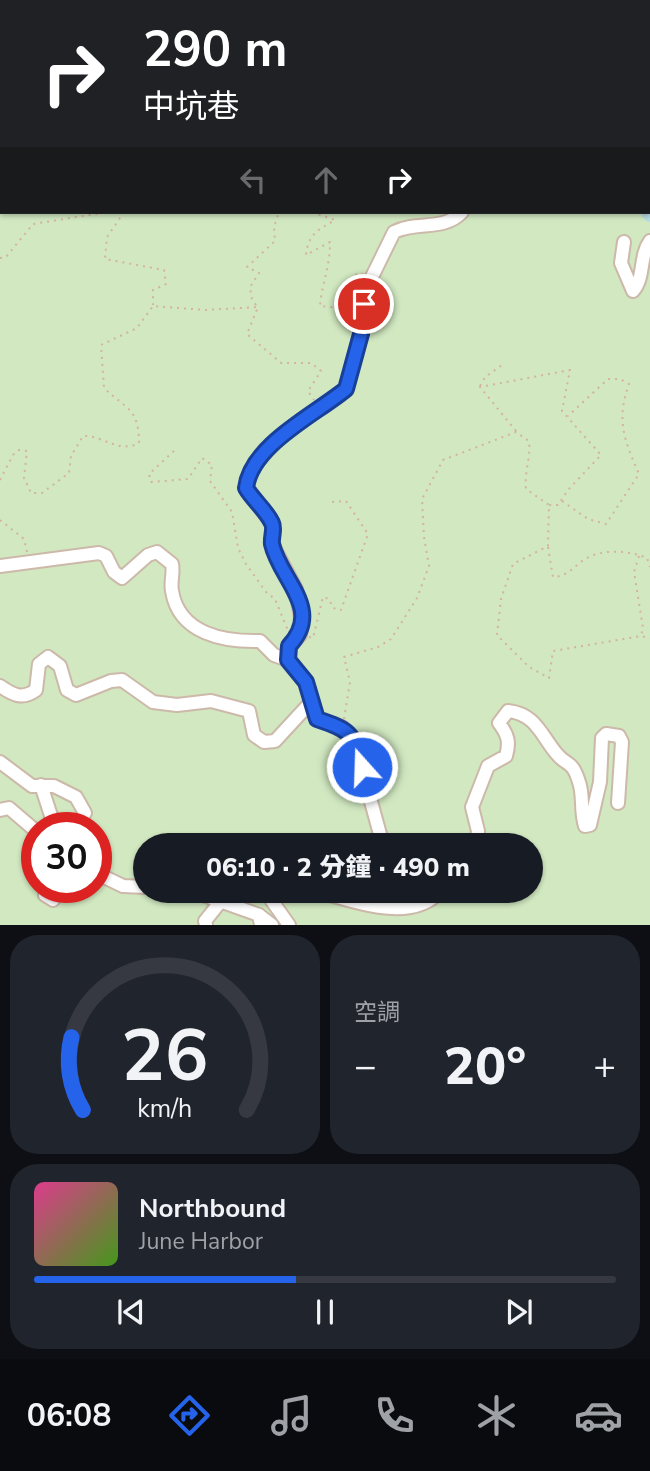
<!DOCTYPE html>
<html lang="zh-TW">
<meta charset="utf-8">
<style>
body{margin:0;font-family:"Nunito Sans","Noto Sans TC",sans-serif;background:#20242c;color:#f1f3f6;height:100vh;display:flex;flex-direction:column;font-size:26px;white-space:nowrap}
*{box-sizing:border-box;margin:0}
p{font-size:23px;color:#9ea1a6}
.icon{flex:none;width:38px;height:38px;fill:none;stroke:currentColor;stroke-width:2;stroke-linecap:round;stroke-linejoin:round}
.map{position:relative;height:925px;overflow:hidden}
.details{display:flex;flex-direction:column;gap:10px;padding:10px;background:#0d0f14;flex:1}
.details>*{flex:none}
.banner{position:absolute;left:0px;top:0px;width:651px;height:214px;box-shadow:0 2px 5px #0004;background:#202124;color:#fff;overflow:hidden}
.speed{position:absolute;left:21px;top:812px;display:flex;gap:14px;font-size:35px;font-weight:700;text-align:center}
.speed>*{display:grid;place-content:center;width:91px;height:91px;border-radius:50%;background:#171b24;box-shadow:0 2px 5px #0004;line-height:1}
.speed .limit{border:10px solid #d22;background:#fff;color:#111}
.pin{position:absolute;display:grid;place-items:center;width:60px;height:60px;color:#fff;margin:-30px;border:4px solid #fff;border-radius:50%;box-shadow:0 2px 7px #0007}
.me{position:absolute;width:77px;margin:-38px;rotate:340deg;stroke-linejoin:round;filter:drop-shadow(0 0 5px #0008)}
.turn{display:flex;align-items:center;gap:24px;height:147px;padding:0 28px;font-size:32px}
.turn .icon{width:91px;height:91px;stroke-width:2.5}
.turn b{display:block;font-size:49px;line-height:60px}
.lanes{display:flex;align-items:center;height:66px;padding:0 28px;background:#0003;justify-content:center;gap:35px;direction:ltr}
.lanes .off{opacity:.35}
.big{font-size:52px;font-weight:800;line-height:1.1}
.details .tile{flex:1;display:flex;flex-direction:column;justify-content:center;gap:10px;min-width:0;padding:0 24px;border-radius:28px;background:#20242c}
.details .dial{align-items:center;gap:0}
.dial svg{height:182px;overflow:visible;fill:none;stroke:#363941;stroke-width:7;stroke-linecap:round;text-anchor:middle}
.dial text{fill:#f1f3f6;stroke:none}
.song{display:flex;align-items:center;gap:21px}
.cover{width:84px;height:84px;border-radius:10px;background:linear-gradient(135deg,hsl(330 70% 55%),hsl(100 70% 35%))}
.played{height:7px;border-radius:4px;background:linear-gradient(90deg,#2563eb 45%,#363941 45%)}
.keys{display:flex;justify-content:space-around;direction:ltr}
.heat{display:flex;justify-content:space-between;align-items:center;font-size:38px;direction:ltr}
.details .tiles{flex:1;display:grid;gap:10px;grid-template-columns:1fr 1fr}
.tile:last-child{grid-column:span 2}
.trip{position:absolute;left:133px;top:833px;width:410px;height:70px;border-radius:35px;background:#171b24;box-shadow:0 2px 5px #0004;font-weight:800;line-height:70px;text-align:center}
.dock{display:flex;height:112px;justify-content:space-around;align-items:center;background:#090b0e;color:#9ea1a6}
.dock .icon{width:49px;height:49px}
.dock .current{color:#2563eb}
.dock b{font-size:32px;color:#f1f3f6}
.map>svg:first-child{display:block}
.green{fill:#d1e8c1;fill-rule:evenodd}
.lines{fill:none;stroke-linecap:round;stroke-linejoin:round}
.river{stroke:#b7dde4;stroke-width:14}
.minor-casing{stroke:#ccb9a9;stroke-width:16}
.path{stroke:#d5b39e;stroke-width:2;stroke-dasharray:2 5;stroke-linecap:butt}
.minor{stroke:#fff;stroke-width:12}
.route-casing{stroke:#184099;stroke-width:18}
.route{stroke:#2563eb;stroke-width:12}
</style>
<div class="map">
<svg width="650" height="925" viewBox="0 0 650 925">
<rect width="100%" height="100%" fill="#fbf2e2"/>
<path class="green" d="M0 0H650V925H0ZM2 2H649V212H2ZM37 828H96V887H37ZM145 845H530V891H145Z"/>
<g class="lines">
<g class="river">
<path d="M262 0 265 2"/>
<path d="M361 0 363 2"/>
<path d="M294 2 302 0"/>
<path d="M648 212 650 215"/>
</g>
<g class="minor-casing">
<g id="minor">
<path d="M197 0 205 2"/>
<path d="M508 0 512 2"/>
<path d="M100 2 108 0"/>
<path d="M350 2V0"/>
<path d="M624 242 621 263 633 291C645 278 639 256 650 241"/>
<path d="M0 566 99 553 106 556 114 572 122 578 148 555 157 552 172 564C174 573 170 582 172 591 179 634 224 642 260 641L274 655 288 660"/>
<path d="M0 686C13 695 22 700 36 690L39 664 48 657 60 666 67 690 76 695 111 681 122 680 153 702 177 705 211 701 249 711 254 735 264 742 275 741 311 702"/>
<path d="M0 762 32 786H54L76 797 85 813"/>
<path d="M41 785 55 828"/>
<path d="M0 810 9 808 37 832"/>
<path d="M383 845 354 740 342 727 317 719 306 682 288 660 289 646 300 635 302 624 296 589 272 544 273 525 246 488C250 446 316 413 346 389L361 334 366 289 394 232C417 220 443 232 462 212"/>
<path d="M476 845 478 831 472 807 488 766 506 756C510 742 508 735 499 723L508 711C535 714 540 733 556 753 567 767 572 759 579 782 584 796 580 811 585 826L590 825 600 782 602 738 606 734 619 736 622 742 618 803"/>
<path d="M96 873 123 886 145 887"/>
<path d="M47 887 45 895 53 900 62 887"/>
<path d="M192 891 259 915"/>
<path d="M269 891 272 901 289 925"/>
<path d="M317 891C352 901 412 924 440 891"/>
<path d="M206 925 205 921 221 901"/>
<path d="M261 925 259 915 272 925"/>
</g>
</g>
<g class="path">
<path d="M374 0 376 2"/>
<path d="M649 189 650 190"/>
<path d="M124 212 107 237 105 259 164 270 166 284 153 290V305"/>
<path d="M312 212 335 220C318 230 308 234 306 255L330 242C330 268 322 282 320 306L351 309 350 288 357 273 363 274"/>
<path d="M0 258 6 257 33 224 108 212"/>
<path d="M256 305 252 299 250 287 259 273 247 267 275 241 274 227 279 212"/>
<path d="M480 386 485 377 502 365"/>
<path d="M516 431 480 387 570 370 562 411 601 455 568 490 558 505H549"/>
<path d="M174 451 149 474 151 482 188 479 202 458 212 465 210 481 232 512 238 548 246 564 266 592 275 599 289 633"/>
<path d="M0 480 13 455 19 450 27 451 24 478 31 493H42L69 473 71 456 83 436C103 435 118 454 139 443 139 408 126 409 104 388L101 345 137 328 153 306 205 310 258 307 247 334 281 363H311L321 371 308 391 314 400"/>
<path d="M562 501 588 519 606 524 639 474C624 440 616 420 629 384L620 379H608L568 416"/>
<path d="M0 520 24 539 27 552"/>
<path d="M548 547 553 577C571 576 576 562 591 556 609 549 630 551 647 558L650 567"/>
<path d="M639 556 634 572 643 628 641 636"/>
<path d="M309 637 313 638 323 597 329 599 333 608 341 610 368 534 346 501 332 502"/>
<path d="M344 719 350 682 344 657 378 647 391 639 417 598 429 566 424 537 422 499 443 460 516 432 529 441C531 459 524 471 526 489L549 505 548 546 513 564 501 599 497 635 529 667 549 678 553 651 641 636 650 638"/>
</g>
<use href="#minor" class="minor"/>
</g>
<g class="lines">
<g class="route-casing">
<path id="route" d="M362 767C354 732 349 730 317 719L306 682 288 660 289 646C324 609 280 580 272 544 271 537 275 529 272 523 266 510 253 500 246 488 251 445 316 414 346 389L361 334 364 304"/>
</g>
<use href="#route" class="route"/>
</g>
</svg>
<div class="speed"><div class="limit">30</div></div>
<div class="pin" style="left:364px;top:304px;background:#d93025"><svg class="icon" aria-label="arrive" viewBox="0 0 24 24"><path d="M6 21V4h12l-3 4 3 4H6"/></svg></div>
<svg class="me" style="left:362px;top:767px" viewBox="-20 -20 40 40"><circle r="17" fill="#2563eb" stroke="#fff" stroke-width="3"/><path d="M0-11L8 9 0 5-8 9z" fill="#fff"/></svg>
<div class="trip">06:10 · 2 分鐘 · 490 m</div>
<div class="banner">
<div class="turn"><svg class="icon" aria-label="right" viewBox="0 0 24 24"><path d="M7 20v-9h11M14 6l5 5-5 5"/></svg><div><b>290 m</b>中坑巷</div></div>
<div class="lanes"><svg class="icon off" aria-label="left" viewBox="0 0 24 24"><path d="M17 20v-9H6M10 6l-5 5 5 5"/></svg><svg class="icon off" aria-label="ahead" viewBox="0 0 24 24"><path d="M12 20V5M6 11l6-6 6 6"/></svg><svg class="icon" aria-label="right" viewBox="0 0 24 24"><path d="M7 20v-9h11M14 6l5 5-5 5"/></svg></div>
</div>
</div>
<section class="details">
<div class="tiles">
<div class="tile dial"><svg viewBox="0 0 100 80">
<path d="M14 69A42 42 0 1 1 86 69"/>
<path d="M14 69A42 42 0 0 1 9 37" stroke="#2563eb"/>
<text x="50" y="56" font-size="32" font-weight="700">26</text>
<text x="50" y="72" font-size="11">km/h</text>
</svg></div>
<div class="tile"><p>空調</p>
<div class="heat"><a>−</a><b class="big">20°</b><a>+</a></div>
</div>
<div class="tile">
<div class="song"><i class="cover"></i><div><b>Northbound</b><p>June Harbor</p></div></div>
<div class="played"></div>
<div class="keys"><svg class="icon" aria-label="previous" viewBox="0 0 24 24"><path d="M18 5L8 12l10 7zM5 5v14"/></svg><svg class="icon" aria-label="pause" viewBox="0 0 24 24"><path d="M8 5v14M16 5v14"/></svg><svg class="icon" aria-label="next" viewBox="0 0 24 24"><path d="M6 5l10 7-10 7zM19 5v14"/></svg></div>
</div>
</div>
</section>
<nav class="dock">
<b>06:08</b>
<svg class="icon current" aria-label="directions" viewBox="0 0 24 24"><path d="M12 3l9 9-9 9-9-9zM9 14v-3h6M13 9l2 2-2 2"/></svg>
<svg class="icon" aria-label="music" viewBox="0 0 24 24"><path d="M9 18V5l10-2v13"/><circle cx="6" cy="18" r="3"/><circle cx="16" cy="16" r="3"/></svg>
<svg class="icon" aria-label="phone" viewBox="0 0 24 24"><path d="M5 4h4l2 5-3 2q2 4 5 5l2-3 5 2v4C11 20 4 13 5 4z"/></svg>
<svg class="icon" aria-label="climate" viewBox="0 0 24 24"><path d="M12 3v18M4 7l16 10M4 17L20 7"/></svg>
<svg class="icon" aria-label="car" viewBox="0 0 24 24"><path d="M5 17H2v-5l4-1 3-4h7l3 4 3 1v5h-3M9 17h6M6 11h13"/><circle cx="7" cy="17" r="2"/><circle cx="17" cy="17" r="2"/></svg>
</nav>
